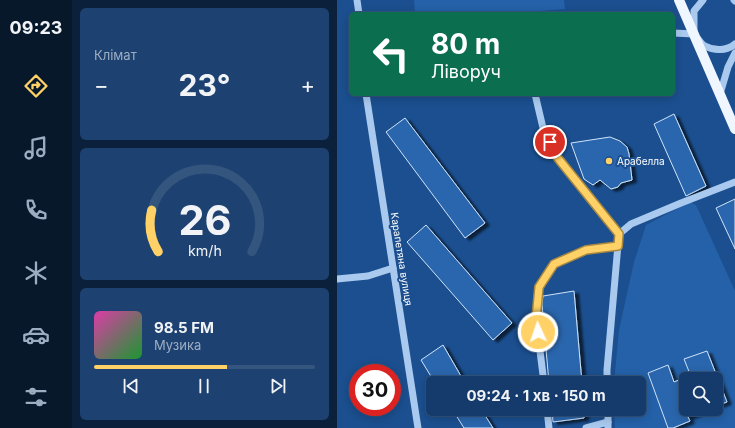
<!DOCTYPE html>
<html lang="uk">
<meta charset="utf-8">
<style>
body{margin:0;font-family:Inter,sans-serif;background:#1d4271;color:#f1f3f6;height:100vh;display:flex;flex-direction:column;font-size:15px;white-space:nowrap}
*{box-sizing:border-box;margin:0}
p{font-size:13px;color:#9dadc1}
.icon{flex:none;width:22px;height:22px;fill:none;stroke:currentColor;stroke-width:2;stroke-linecap:round;stroke-linejoin:round}
.map{position:relative;flex:1;overflow:hidden}
.details{display:flex;flex-direction:column;gap:8px;padding:8px;background:#0b203b;width:265px}
.details>*{flex:none}
.top-card{position:absolute;left:12px;top:12px;width:326px;height:84px;border-radius:6px;box-shadow:0 2px 10px #0003,0 0 0 1px #33557e;background:#0b6e4f;color:#fff;overflow:hidden}
.buttons{position:absolute;left:342px;top:372px;display:grid;gap:8px}
.buttons a{display:grid;place-items:center;width:44px;height:44px;border-radius:6px;background:#143b6b;box-shadow:0 2px 10px #0003,0 0 0 1px #33557e;font-size:20px}
.speed{position:absolute;left:12px;top:364px;display:flex;gap:8px;font-size:20px;font-weight:700;text-align:center}
.speed>*{display:grid;place-content:center;width:52px;height:52px;border-radius:50%;background:#143b6b;box-shadow:0 2px 10px #0003,0 0 0 1px #33557e;line-height:1}
.speed .limit{border:6px solid #d22;background:#fff;color:#111}
.pin{position:absolute;display:grid;place-items:center;width:34px;height:34px;color:#fff;margin:-17px;border:2px solid #fff;border-radius:50%;box-shadow:0 1px 4px #0007}
.me{position:absolute;width:44px;margin:-22px;rotate:357deg;stroke-linejoin:round;filter:drop-shadow(0 0 3px #0008)}
.turn{display:flex;align-items:center;gap:14px;height:84px;padding:0 16px;font-size:18px}
.turn .icon{width:52px;height:52px;stroke-width:2.5}
.turn b{display:block;font-size:28px;line-height:34px}
.big{font-size:30px;font-weight:700;line-height:1.1}
.details .widget{flex:1;display:flex;flex-direction:column;justify-content:center;gap:6px;min-width:0;padding:0 14px;border-radius:6px;background:#1d4271}
.details .dial{align-items:center;gap:0}
.dial svg{height:104px;overflow:visible;fill:none;stroke:#33557e;stroke-width:7;stroke-linecap:round;text-anchor:middle}
.dial text{fill:#f1f3f6;stroke:none}
.song{display:flex;align-items:center;gap:12px}
.cover{width:48px;height:48px;border-radius:6px;background:linear-gradient(135deg,hsl(320 70% 55%),hsl(130 70% 35%))}
.played{height:4px;border-radius:2px;background:linear-gradient(90deg,#ffd166 60%,#33557e 60%)}
.keys{display:flex;justify-content:space-around;direction:ltr}
.heat{display:flex;justify-content:space-between;align-items:center;font-size:22px;direction:ltr}
.trip{position:absolute;left:89px;top:376px;width:220px;height:40px;border-radius:6px;background:#143b6b;box-shadow:0 2px 10px #0003,0 0 0 1px #33557e;font-weight:700;line-height:40px;text-align:center}
main{display:flex;flex:1;min-height:0}
.dock{display:flex;flex-direction:column;width:72px;justify-content:space-around;align-items:center;background:#08182b;color:#9dadc1}
.dock .icon{width:28px;height:28px}
.dock .current{color:#ffd166}
.dock b{font-size:18px;color:#f1f3f6}
.map>svg:first-child{display:block}
.green{fill:#2461a8;fill-rule:evenodd}
.building{fill:#2a66ad;stroke:#cfe3fa;filter:url(#shadow)}
.lines{fill:none;stroke-linecap:round;stroke-linejoin:round}
.minor{stroke:#a9c9ee;stroke-width:7}
.major{stroke:#f0f6ff;stroke-width:10}
.route-casing{stroke:#a68842;stroke-width:10}
.route{stroke:#ffd166;stroke-width:7}
.poi-dot{fill:#ffd166;stroke:#1b4f8f;stroke-width:1.5}
.labels{text-anchor:middle;dominant-baseline:central;stroke-width:4;stroke-linejoin:round;paint-order:stroke}
.poi-label{font-size:10px;fill:#fff;stroke:#1b4f8f;text-anchor:start}
.street-label{font-size:10px;fill:#fff;stroke:#1b4f8f}
</style>
<main>
<nav class="dock">
<b>09:23</b>
<svg class="icon current" aria-label="directions" viewBox="0 0 24 24"><path d="M12 3l9 9-9 9-9-9zM9 14v-3h6M13 9l2 2-2 2"/></svg>
<svg class="icon" aria-label="music" viewBox="0 0 24 24"><path d="M9 18V5l10-2v13"/><circle cx="6" cy="18" r="3"/><circle cx="16" cy="16" r="3"/></svg>
<svg class="icon" aria-label="phone" viewBox="0 0 24 24"><path d="M5 4h4l2 5-3 2q2 4 5 5l2-3 5 2v4C11 20 4 13 5 4z"/></svg>
<svg class="icon" aria-label="climate" viewBox="0 0 24 24"><path d="M12 3v18M4 7l16 10M4 17L20 7"/></svg>
<svg class="icon" aria-label="car" viewBox="0 0 24 24"><path d="M5 17H2v-5l4-1 3-4h7l3 4 3 1v5h-3M9 17h6M6 11h13"/><circle cx="7" cy="17" r="2"/><circle cx="17" cy="17" r="2"/></svg>
<svg class="icon" aria-label="filters" viewBox="0 0 24 24"><path d="M4 7h16M4 17h16"/><circle cx="9" cy="7" r="2"/><circle cx="15" cy="17" r="2"/></svg>
</nav>
<section class="details">
<div class="widget"><p>Клімат</p>
<div class="heat"><a>−</a><b class="big">23°</b><a>+</a></div>
</div>
<div class="widget dial"><svg viewBox="0 0 100 80">
<path d="M14 69A42 42 0 1 1 86 69"/>
<path d="M14 69A42 42 0 0 1 9 37" stroke="#ffd166"/>
<text x="50" y="56" font-size="32" font-weight="700">26</text>
<text x="50" y="72" font-size="11">km/h</text>
</svg></div>
<div class="widget">
<div class="song"><i class="cover"></i><div><b>98.5 FM</b><p>Музика</p></div></div>
<div class="played"></div>
<div class="keys"><svg class="icon" aria-label="previous" viewBox="0 0 24 24"><path d="M18 5L8 12l10 7zM5 5v14"/></svg><svg class="icon" aria-label="pause" viewBox="0 0 24 24"><path d="M8 5v14M16 5v14"/></svg><svg class="icon" aria-label="next" viewBox="0 0 24 24"><path d="M6 5l10 7-10 7zM19 5v14"/></svg></div>
</div>
</section>
<div class="map">
<svg width="398" height="428" viewBox="0 0 398 428">
<defs>
<filter id="shadow"><feDropShadow dx="4.5" dy="2.5" stdDeviation="1" flood-color="#0009"/></filter>
</defs>
<rect width="100%" height="100%" fill="#1b4f8f"/>
<g class="green">
<path d="M77 0H227L228 9 166 14H78Z"/>
<path d="M353 202 359 205 398 291V428H278L277 409H302V383H277L282 330 297 262 309 225ZM349 379H379V409H349Z"/>
</g>
<g class="building">
<path d="M337 114 369 186 349 196 317 124Z"/>
<path d="M68 118 148 223 128 238 49 132Z"/>
<path d="M273 137 283 141 290 147 292 154 295 180 284 183 281 187 274 189 263 180 256 185 247 179 234 143Z"/>
<path d="M398 199V249L379 208Z"/>
<path d="M89 225 175 323 156 340 70 242Z"/>
<path d="M237 291 245 383H212L205 304 206 296Z"/>
<path d="M106 345 128 383H98L84 360Z"/>
<path d="M370 351 390 402 379 406V379H355L347 359Z"/>
<path d="M331 365 337 382 349 377V409H369V410L351 417 353 421 336 428H331L311 373Z"/>
<path d="M115 409H144L156 428H127Z"/>
<path d="M215 409H247V418L216 422Z"/>
</g>
<g class="lines">
<g class="minor">
<path d="M20 0 22 14"/>
<path d="M397 0 398 1"/>
<path d="M357 30V11L366 0"/>
<path d="M336 33 357 34"/>
<path d="M361 39C363 41 365 45 368 46 377 51 390 51 398 44"/>
<path d="M29 94 81 428"/>
<path d="M198 94 206 128 220 157 282 234"/>
<path d="M383 94 391 67 398 53"/>
<path d="M0 279 31 276 56 268"/>
<path d="M207 383 199 319 202 287 217 264 249 249 281 246"/>
<path d="M270 383V370L280 256 282 234 294 224 344 203 398 182"/>
<path d="M210 409 212 428"/>
<path d="M271 409V428"/>
<path d="M249 428 271 422"/>
</g>
<path class="major" d="M342 0 398 129"/>
</g>
<g class="lines">
<g class="route-casing">
<path id="route" d="M201 332 199 319 202 287 217 264 249 250 281 246 282 234 220 157 213 142"/>
</g>
<use href="#route" class="route"/>
</g>
<circle class="poi-dot" cx="272" cy="161" r="4"/>
<g class="labels">
<g class="poi-label">
<text x="280" y="161">Арабелла</text>
</g>
<g class="street-label">
<text transform="translate(65 259) rotate(81)">Карапетяна вулиця</text>
</g>
</g>
</svg>
<div class="buttons">
<a><svg class="icon" aria-label="search" viewBox="0 0 24 24"><circle cx="10" cy="10" r="6"/><path d="M15 15l6 6"/></svg></a>
</div>
<div class="speed"><div class="limit">30</div></div>
<div class="pin" style="left:213px;top:142px;background:#d93025"><svg class="icon" aria-label="arrive" viewBox="0 0 24 24"><path d="M6 21V4h12l-3 4 3 4H6"/></svg></div>
<svg class="me" style="left:201px;top:332px" viewBox="-20 -20 40 40"><circle r="17" fill="#ffd166" stroke="#fff" stroke-width="3"/><path d="M0-11L8 9 0 5-8 9z" fill="#fff"/></svg>
<div class="trip">09:24 · 1 хв · 150 m</div>
<div class="top-card">
<div class="turn"><svg class="icon" aria-label="left" viewBox="0 0 24 24"><path d="M17 20v-9H6M10 6l-5 5 5 5"/></svg><div><b>80 m</b>Ліворуч</div></div>
</div>
</div>
</main>
